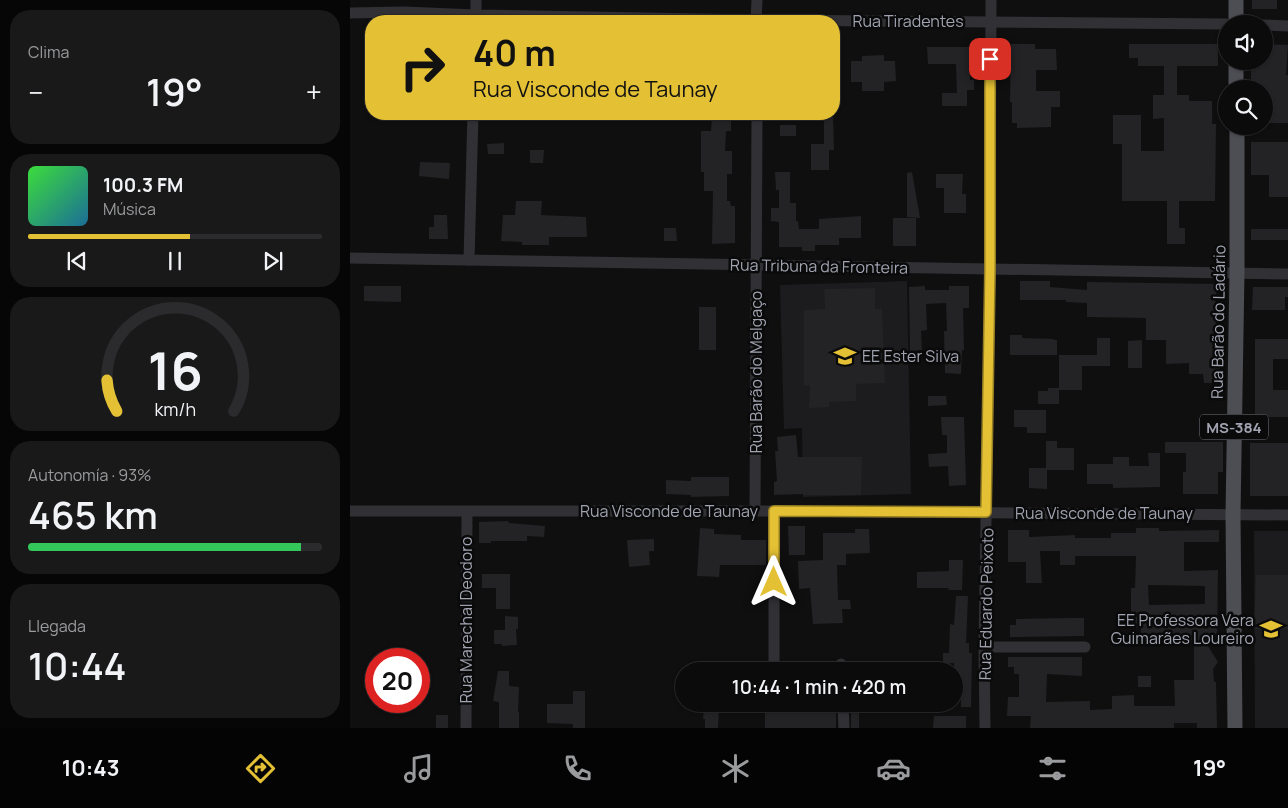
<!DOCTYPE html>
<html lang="es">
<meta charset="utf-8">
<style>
body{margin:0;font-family:Manrope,sans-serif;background:#19191a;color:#f1f3f6;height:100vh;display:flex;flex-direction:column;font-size:19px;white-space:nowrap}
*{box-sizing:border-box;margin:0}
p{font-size:16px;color:#9a9b9d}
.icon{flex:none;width:28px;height:28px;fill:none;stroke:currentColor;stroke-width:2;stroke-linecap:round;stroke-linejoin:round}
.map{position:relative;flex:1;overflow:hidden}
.side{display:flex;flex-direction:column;gap:10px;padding:10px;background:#060607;width:350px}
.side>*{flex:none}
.hud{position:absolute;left:15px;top:15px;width:475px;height:105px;border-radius:20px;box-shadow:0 1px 4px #0004,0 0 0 1px #2b2b2d;background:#e3c034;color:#111;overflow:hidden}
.tools{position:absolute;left:868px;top:15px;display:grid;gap:10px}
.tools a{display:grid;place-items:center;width:55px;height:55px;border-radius:50%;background:#0b0b0c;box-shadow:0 1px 4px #0004,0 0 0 1px #2b2b2d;font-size:25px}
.speed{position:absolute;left:15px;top:648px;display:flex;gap:10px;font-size:25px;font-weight:700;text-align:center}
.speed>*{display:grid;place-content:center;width:65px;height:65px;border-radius:50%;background:#0b0b0c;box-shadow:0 1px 4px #0004,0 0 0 1px #2b2b2d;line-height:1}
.speed .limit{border:8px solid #d22;background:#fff;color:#111}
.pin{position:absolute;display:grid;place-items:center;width:42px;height:42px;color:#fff;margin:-21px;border-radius:10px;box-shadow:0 2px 8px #0006}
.me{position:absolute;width:55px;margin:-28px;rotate:0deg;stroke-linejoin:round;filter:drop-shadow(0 0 4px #0008)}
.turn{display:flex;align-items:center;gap:18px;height:105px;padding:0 25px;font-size:22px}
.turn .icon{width:65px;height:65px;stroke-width:2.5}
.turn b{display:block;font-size:35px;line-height:42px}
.big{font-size:38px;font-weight:600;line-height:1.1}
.side .card{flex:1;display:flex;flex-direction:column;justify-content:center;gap:8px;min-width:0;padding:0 18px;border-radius:20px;background:#19191a}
.side .dial{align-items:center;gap:0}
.dial svg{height:130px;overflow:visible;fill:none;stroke:#2b2b2d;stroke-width:7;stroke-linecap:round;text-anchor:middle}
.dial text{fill:#f1f3f6;stroke:none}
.song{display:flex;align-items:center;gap:15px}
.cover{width:60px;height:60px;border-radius:8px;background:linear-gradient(135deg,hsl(120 70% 55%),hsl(200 70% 35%))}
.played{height:5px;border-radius:2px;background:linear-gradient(90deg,#e3c034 55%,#2b2b2d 55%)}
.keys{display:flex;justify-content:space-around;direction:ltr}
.heat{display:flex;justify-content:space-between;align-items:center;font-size:28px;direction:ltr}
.charge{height:8px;border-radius:4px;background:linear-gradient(90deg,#34c759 93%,#2b2b2d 0)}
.trip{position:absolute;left:325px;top:662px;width:288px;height:50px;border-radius:25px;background:#0b0b0c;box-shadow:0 1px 4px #0004,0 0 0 1px #2b2b2d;font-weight:600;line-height:50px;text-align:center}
.tab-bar{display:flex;height:80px;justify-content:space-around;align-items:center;background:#040405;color:#9a9b9d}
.tab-bar .icon{width:35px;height:35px}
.tab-bar .active{color:#e3c034}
.tab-bar b{font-size:22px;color:#f1f3f6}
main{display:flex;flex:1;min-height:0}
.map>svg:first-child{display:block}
.built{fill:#1c1b1d}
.building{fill:#232224;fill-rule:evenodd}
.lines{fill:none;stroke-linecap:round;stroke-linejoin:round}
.minor{stroke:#313135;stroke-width:11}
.major{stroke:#4d4d54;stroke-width:15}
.route-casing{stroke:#947d22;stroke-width:12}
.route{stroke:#e3c034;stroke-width:9}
.labels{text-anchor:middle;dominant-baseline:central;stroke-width:5;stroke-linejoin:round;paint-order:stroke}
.shield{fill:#0a0a0b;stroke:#74767e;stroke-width:1}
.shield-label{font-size:15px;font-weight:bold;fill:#a1a4b0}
.street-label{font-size:16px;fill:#a1a4b0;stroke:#0a0a0b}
.poi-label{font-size:16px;fill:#a1a4b0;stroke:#0a0a0b;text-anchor:start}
</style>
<main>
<section class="side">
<div class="card"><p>Clima</p>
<div class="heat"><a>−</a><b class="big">19°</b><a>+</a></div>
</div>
<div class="card">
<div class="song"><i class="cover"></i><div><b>100.3 FM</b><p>Música</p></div></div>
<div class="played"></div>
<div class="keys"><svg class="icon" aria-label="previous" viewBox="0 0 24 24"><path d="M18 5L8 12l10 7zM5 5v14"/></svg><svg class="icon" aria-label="pause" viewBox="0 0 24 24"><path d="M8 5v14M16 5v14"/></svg><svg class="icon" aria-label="next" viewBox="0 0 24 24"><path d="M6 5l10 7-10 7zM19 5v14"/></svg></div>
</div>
<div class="card dial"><svg viewBox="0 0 100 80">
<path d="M14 69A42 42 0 1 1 86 69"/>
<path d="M14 69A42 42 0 0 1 8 50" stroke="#e3c034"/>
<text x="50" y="56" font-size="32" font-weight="700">16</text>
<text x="50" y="72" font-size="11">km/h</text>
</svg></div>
<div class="card"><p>Autonomía · 93%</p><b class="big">465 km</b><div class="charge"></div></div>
<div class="card"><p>Llegada</p><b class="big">10:44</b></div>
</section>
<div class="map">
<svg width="938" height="728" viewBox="0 0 938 728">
<rect width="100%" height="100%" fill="#0f0f10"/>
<g class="built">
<path d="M557 281 561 494 453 497 452 428 434 429 430 285Z"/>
<path d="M904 531H938V728H905Z"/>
</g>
<g class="building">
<rect x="902" y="0" width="25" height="9"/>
<path d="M661 44H685V49H706L707 70H686V91H710V107H701V127L667 128V123H662V102H660Z"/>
<path d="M779 44H868V66H827V95H839V101H862V124H866L865 201H829V228H835V244H817V201H772V144H763V115H791V151H814V118L803 119V95H814V66H788V58H779Z"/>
<path d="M914 44 938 45 936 75H938V123H914V89H901V61H914Z"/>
<path d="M577 47H620V80H624V90H617V106H592V93H607L606 64H578Z"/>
<path d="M534 55V61H545L546 81 534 82V91H512V82H501V61H512V56Z"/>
<path d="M362 114H381V131H376L375 151H382V174H377V201H380L381 206H385V243L362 244 363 191H354V172H351V131H361Z"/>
<path d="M474 114H483L484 150H479V170H461V144H474Z"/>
<rect x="430" y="125" width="16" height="11"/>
<path d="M901 142H938V197H919V175H901Z"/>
<path d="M154 143V154H138L137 144Z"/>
<path d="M180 150H194L193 163H180Z"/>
<path d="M70 162 100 163 99 179 69 176Z"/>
<path d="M425 172H440V203H446V221H448L449 229H469V219L511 216V238H489V245H465V251H452V247H429V222L421 221V208H429V190H426Z"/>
<path d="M562 172 570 218 557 217V173Z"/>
<path d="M586 174H613L612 194H616V213H594V188H586Z"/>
<path d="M166 201H192L191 215 236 217 237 237H199V245H172V242L151 241 153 215H165Z"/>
<path d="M84 215H97L98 239H79V227H84Z"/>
<rect x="543" y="218" width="23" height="28"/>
<path d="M314 228H326L327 241H314Z"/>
<rect x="901" y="229" width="37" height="11"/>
<path d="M670 281H700V287L737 290V282L867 284 864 320 866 321V341H872L869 383H854L853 374H839V363L816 364V340H796V318L737 317V303L716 302V300H670Z"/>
<path d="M14 286H51V302L14 301Z"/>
<path d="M575 286V290H599V286H619V308H613L614 350H612L611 374 595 373 594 331H597L596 303 576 304 577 330 571 331 572 350 560 351 559 287Z"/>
<path d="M903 287H938V297H935V310H902Z"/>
<path d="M525 288V309H532L535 383 506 384V401L479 402V407L459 408 460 385 454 386V310L475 309 474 289Z"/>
<rect x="349" y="307" width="17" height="43"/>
<path d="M660 335H672V338L704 339V340H707V355H660Z"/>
<path d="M747 338H760V366H732V390H709V355H747Z"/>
<path d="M905 339H938V359H923V390H938V417H905Z"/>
<path d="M792 340V368H778V341Z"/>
<path d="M698 388H709V404H688V391H698Z"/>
<path d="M578 396H596L597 405 578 406Z"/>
<path d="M664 410H696V433H677V427H664Z"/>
<path d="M591 417H614L616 485 599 486 598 466 579 467 578 454 597 453V435H592Z"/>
<path d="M446 435 448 457H512L511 495H453V494L424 495V482L427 481 425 451H428L427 437Z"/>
<path d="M696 441H707V448H724V470H697V489L679 488V468H696Z"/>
<path d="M815 442H873V472H868V494H833V472H836V453H815Z"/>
<rect x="900" y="443" width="38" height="53"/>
<path d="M798 453H810V487L763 488V484H737V464H763V457H779V466H799Z"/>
<path d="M341 477H379V496L341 497V495L316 494V480L341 481Z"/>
<path d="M158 521 159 523 195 526 194 537 177 536V541H141V543H129V522Z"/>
<path d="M438 526H455V555H439Z"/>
<path d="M350 528 364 529V534L391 535V540H416V565H370L369 577 347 576Z"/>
<path d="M786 528H809V531L869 530V542H834V571L868 570 867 643H856L868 662 863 669 864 682H866L867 728H847V723H824V728H680L681 716H657L658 697H669V674H664V667H658V657H732V676L697 674 696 702 740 701V710L762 709V696L784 695V706H825L824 680H844V643L815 642V638L791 639V628H781V588H785L786 556H725V565H710V551H690L692 583H676V562H658V530H679V537L725 535V538H761V533H786ZM798 585 855 586V604L799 605Z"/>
<path d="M505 529H519L520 553 496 554V565H487L488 600H500L501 609H492L493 623 463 624 460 588 449 589 448 561 473 560V533H505Z"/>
<path d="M304 539V551H299L300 565 279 567 277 540Z"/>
<path d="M599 560H613L612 590H598L599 588H567V572L599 571Z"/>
<path d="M132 574H160V609H146V588H132Z"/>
<path d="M906 575H938V629H904Z"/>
<path d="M606 596H618L616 643H619V653H622L621 707H611V691H604V663L593 664V653H599L600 624 604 625Z"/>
<path d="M155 616 168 617V629H166L167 645 152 646V644H144V630H155Z"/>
<path d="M719 618H734V636L660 637V625H666V619Z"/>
<path d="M148 671H159V686L169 687 168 712H169V728H149V702L143 701Z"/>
<rect x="788" y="676" width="13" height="11"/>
<path d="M223 691H235V728H223V724L197 723V704H223Z"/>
<path d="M415 707H431L432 711 486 713V728H415Z"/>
<path d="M354 708H369L368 728H355V719H353Z"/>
<rect x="501" y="711" width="8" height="17"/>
<rect x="86" y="715" width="12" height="13"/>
<path d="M584 716H616V728H583Z"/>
</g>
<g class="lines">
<g class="minor">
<path d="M0 13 54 12 126 15 406 20 876 24"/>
<path d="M126 21V0"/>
<path d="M406 21 407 0"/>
<path d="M914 25 938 26"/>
<path d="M0 258 938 274"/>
<path d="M119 260 123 114"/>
<path d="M0 511H405L938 515"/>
<path d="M405 511 407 114"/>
<path d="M634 647H735"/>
<path d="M491 664V671"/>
<path d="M424 671V511"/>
<path d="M493 704 494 728"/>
<path d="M116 728 117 512"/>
<path d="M635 728 634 647 640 269 641 0"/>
</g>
<g class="major">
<path d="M886 24V0"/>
<path d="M886 61V89"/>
<path d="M885 728 883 514 887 272V126"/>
</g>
</g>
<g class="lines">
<g class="route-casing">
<path id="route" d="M424 582V511L636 512 640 269V59"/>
</g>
<use href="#route" class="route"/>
</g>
<defs>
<g id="school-bare" transform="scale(1.725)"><path d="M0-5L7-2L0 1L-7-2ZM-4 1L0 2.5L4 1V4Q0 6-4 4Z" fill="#e3c034" stroke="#0a0a0b" stroke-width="2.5" paint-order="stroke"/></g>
</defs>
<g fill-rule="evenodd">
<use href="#school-bare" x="495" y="356"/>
<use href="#school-bare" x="921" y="629"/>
</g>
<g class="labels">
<rect class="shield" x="850" y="414.5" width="68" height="25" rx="4"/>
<g class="shield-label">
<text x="884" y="427">MS-384</text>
</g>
<g class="street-label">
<text x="558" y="21">Rua Tiradentes</text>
<text transform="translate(469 266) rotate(1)">Rua Tribuna da Fronteira</text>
<text transform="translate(868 322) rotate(-89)">Rua Barão do Ladário</text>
<text transform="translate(406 372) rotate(-90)">Rua Barão do Melgaço</text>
<text x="319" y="511">Rua Visconde de Taunay</text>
<text x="754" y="513">Rua Visconde de Taunay</text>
<text transform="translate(636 604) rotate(-89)">Rua Eduardo Peixoto</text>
<text transform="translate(116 620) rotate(-90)">Rua Marechal Deodoro</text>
</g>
<g class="poi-label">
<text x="512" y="356">EE Ester Silva</text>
<text x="904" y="620" text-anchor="end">EE Professora Vera<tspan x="904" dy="18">Guimarães Loureiro</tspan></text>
</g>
</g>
</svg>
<div class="tools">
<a><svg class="icon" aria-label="sound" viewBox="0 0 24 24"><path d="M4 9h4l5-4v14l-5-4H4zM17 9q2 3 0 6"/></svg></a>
<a><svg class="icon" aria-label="search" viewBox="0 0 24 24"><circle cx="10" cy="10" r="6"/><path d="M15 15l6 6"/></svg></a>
</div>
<div class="speed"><div class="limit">20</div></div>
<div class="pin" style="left:640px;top:59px;background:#d93025"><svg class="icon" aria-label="arrive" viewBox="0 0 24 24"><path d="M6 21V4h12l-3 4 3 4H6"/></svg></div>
<svg class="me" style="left:424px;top:582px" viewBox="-20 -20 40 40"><path d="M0-17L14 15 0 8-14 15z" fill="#e3c034" stroke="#fff" stroke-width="4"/></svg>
<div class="trip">10:44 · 1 min · 420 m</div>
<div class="hud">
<div class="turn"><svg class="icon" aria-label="right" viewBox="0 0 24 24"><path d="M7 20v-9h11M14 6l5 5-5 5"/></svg><div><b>40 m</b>Rua Visconde de Taunay</div></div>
</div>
</div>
</main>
<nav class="tab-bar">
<b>10:43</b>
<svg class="icon active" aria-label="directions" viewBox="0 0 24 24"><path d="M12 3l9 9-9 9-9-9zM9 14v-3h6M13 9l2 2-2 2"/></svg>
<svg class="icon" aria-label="music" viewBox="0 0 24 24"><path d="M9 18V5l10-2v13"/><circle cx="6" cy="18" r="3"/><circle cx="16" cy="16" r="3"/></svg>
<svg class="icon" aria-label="phone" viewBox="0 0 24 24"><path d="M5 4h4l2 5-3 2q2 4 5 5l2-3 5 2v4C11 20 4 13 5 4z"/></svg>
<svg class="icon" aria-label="climate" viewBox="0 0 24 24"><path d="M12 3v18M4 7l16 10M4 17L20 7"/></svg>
<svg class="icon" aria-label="car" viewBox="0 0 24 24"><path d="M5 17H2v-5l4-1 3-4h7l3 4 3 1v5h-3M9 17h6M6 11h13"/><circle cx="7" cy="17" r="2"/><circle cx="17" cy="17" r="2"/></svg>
<svg class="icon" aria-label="filters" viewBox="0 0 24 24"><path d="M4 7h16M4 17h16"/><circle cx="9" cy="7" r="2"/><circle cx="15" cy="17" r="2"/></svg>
<b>19°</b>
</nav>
